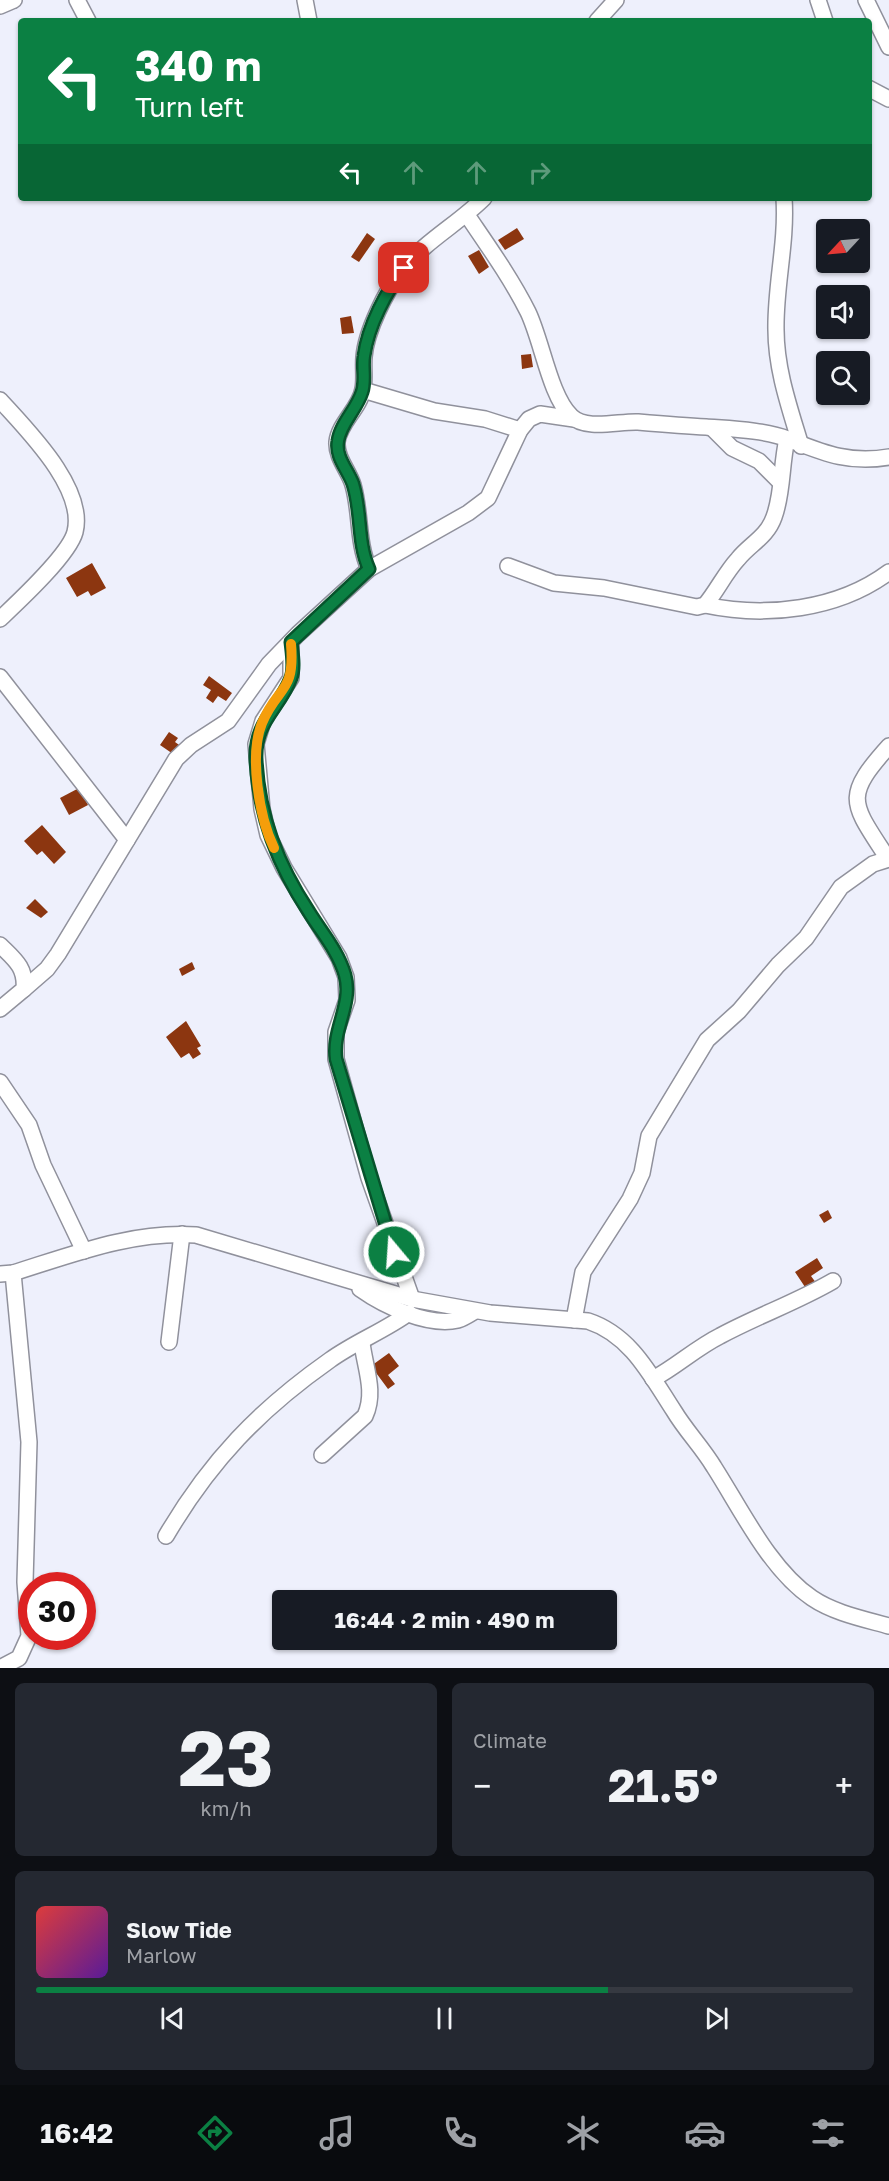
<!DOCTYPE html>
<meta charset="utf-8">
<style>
body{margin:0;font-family:"Golos Text",sans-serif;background:#242831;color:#f1f3f6;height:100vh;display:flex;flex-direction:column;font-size:22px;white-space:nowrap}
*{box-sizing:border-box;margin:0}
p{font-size:20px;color:#9ea1a6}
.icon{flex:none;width:33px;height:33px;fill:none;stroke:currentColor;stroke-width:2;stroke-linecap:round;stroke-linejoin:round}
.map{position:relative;height:1668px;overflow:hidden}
.panel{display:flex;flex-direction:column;gap:15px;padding:15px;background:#0d0f14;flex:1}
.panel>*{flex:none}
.hud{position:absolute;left:18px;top:18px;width:854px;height:183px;border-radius:6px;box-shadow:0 2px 4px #0004;background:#0b8043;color:#fff;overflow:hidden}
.needle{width:39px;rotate:244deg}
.tools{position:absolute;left:816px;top:219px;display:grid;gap:12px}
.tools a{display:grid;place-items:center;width:54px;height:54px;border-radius:6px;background:#171b24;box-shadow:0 2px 4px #0004;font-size:30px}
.speed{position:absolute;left:18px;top:1572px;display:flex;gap:12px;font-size:30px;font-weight:700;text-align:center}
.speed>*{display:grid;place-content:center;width:78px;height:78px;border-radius:50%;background:#171b24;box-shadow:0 2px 4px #0004;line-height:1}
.speed .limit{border:9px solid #d22;background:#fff;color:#111}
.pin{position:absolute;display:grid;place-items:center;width:51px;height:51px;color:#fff;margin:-26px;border-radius:12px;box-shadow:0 3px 9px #0006}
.me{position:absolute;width:66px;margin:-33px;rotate:342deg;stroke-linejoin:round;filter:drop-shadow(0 0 4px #0008)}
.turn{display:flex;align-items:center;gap:21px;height:126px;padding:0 18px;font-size:27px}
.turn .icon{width:78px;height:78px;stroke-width:2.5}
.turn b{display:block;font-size:42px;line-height:51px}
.lanes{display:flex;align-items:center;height:57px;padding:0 18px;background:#0003;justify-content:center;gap:30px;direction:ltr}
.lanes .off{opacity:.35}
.big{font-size:45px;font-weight:700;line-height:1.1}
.panel .widget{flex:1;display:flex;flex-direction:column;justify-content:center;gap:9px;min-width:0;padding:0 21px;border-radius:9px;background:#242831}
.panel .dial{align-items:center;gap:0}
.dial b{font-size:78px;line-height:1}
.song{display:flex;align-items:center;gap:18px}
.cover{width:72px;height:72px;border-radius:9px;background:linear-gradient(135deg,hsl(0 70% 55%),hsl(270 70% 35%))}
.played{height:6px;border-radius:3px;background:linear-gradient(90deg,#0b8043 70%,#363941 70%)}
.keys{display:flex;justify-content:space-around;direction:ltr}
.heat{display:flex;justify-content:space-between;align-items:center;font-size:33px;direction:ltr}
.panel .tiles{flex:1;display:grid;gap:15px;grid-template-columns:1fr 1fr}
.widget:last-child{grid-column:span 2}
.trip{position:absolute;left:272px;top:1590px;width:345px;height:60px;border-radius:6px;background:#171b24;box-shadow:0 2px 4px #0004;font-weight:700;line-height:60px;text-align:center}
.dock{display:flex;height:96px;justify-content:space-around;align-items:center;background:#090b0e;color:#9ea1a6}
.dock .icon{width:42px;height:42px}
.dock .active{color:#0b8043}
.dock b{font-size:27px;color:#f1f3f6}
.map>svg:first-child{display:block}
.building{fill:#8c3610}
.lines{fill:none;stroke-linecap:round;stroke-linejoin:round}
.minor-casing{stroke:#90919c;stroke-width:18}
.minor{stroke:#fff;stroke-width:15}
.route-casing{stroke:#07532c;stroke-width:15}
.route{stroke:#0b8043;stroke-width:10}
.slow{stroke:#f59e0b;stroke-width:10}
</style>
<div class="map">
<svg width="889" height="1668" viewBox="0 0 889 1668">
<rect width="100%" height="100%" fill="#eef0fc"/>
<g class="building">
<path d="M517 228 524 239 505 250 498 240Z"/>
<path d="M367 233 375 239 359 262 351 257Z"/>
<path d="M479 250 489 267 479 274 468 256Z"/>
<path d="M351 316 354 333 342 334 340 318Z"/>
<path d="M531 354 533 367 522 369 521 355Z"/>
<path d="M92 563 106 588 91 596 88 591 77 597 66 578Z"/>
<path d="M209 676 232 693 226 701 218 696 213 703 206 698 211 690 203 685Z"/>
<path d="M169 732 178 738 175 742 182 747 176 756 160 745Z"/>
<path d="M79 788 88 805 69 815 60 798Z"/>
<path d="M42 825 66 852 54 864 42 851 37 855 24 841Z"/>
<path d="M35 899 48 912 41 918 26 908Z"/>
<path d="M192 962 195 969 182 976 179 969Z"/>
<path d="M186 1021 201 1046 197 1048 201 1054 193 1059 189 1053 181 1058 166 1037Z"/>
<path d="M828 1210 832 1218 824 1223 819 1215Z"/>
<path d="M817 1258 823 1268 811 1276 819 1287 809 1293 795 1272Z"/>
<path d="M389 1353 399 1366 388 1375 395 1384 388 1389 371 1366Z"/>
</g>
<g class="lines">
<g class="minor-casing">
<g id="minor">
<path d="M77 0 88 21"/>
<path d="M305 0 309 21"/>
<path d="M818 0 825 21"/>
<path d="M866 0 889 47"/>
<path d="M0 6 14 0"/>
<path d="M597 21 616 0"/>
<path d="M868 88 889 99"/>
<path d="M784 198C787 243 775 286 776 330 776 370 790 409 801 446"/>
<path d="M467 215C488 246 511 278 528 312 542 341 550 396 571 416 586 431 619 421 638 422 661 424 684 426 706 427 732 429 764 430 788 439 824 453 849 464 889 457"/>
<path d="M363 390 434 411 485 419 520 430"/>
<path d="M0 400C27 430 86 488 75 532 69 555 18 602 0 619"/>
<path d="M712 428 732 448 759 461 780 482"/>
<path d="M508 566 554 583 604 588 697 607 705 605C717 591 725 573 738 559 750 544 767 537 774 517 783 493 781 465 787 439"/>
<path d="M369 569C357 542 361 513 353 485 349 471 336 458 337 442 339 423 360 408 363 389 365 379 363 368 364 357 366 331 386 291 402 270 425 241 458 224 484 198"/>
<path d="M705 605C766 618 838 610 889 572"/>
<path d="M291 642V678L263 721 256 744 262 809 268 835 284 868 339 958 346 977 347 1000 336 1032V1059L369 1178 412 1299"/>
<path d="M0 677 127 840"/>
<path d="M888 859C852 803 842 798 889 746"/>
<path d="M0 945C14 959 26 967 24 989L0 1009"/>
<path d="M24 989 47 969 58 954 176 759 191 745 228 721 269 664 298 634 369 569 468 513 488 498 520 430 529 419 540 414 574 419"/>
<path d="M0 1082 29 1125 43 1165 84 1251"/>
<path d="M0 1274 13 1273C74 1254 132 1231 196 1235L412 1299 490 1313 588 1321C631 1335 651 1376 674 1411 686 1431 702 1447 714 1467 741 1509 770 1570 812 1598 834 1613 864 1619 889 1626"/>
<path d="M360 1289C384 1306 428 1327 458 1320 464 1318 470 1314 475 1311"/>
<path d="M574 1320 583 1272 630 1199 642 1173 649 1136 707 1040 739 1011 778 965 806 938 841 887 873 864 889 859"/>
<path d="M169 1342 182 1234"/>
<path d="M653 1379C677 1366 696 1348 720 1336 757 1316 797 1302 833 1281"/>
<path d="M322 1455 365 1416C376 1392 365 1368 362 1343"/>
<path d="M166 1536C210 1461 259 1410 330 1360 355 1342 384 1331 409 1313"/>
<path d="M0 1668 19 1658 29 1636 25 1582 29 1442 13 1273"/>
</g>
</g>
<use href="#minor" class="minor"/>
</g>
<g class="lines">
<g class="route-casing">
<path id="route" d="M394 1252 336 1059C332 1028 353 1005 345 975 338 951 322 933 309 912 278 865 259 817 256 760 254 722 279 709 291 678 295 668 292 652 291 642L369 569C357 542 362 513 353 484 348 470 335 457 338 441 340 424 357 409 362 392 366 381 362 367 364 356 368 326 386 292 404 268"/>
</g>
<use href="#route" class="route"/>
<path class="slow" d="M274 848C259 817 249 755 262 723 278 685 295 694 291 644"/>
</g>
</svg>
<div class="tools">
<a><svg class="needle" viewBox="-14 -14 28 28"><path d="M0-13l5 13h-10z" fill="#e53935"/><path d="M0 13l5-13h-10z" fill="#9ea1a6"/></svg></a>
<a><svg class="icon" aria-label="sound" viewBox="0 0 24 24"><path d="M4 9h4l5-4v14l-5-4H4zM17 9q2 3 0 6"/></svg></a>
<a><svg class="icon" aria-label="search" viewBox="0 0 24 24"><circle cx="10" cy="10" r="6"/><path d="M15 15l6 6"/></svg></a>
</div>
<div class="speed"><div class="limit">30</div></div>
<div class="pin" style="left:404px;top:268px;background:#d93025"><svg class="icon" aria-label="arrive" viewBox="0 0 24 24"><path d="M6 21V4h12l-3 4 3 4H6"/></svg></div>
<svg class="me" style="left:394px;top:1252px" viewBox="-20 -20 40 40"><circle r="17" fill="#0b8043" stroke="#fff" stroke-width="3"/><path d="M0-11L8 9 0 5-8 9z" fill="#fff"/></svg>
<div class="trip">16:44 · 2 min · 490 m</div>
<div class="hud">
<div class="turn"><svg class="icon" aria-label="left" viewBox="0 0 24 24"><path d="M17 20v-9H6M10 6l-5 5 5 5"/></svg><div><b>340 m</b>Turn left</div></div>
<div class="lanes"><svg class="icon" aria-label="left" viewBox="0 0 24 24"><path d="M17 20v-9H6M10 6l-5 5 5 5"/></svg><svg class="icon off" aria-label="ahead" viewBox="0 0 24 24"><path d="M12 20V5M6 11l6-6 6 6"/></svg><svg class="icon off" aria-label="ahead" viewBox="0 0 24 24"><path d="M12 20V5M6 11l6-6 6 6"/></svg><svg class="icon off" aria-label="right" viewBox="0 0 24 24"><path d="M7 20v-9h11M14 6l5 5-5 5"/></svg></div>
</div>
</div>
<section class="panel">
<div class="tiles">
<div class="widget dial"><b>23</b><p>km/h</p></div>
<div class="widget"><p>Climate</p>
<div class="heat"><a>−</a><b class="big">21.5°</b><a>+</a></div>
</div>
<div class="widget">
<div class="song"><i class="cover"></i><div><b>Slow Tide</b><p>Marlow</p></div></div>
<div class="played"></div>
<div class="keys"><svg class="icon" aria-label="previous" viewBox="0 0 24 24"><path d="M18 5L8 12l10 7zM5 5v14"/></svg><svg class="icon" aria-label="pause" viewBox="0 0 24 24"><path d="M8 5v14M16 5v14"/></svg><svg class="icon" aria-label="next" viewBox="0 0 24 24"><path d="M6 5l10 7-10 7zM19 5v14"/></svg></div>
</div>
</div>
</section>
<nav class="dock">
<b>16:42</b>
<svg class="icon active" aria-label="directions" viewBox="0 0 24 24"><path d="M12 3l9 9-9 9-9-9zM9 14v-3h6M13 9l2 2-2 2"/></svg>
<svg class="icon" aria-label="music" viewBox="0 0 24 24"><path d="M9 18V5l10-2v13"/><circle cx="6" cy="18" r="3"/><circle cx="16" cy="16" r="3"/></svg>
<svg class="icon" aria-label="phone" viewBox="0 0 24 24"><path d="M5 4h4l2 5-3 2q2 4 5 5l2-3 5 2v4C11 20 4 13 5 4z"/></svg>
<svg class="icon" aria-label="climate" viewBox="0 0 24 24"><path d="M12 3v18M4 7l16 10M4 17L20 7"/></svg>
<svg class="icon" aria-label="car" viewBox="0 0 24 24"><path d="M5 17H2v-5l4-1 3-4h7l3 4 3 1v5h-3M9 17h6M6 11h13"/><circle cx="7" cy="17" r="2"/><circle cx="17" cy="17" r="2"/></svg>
<svg class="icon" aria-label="filters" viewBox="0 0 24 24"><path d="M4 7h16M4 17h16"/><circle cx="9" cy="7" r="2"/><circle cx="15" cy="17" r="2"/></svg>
</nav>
